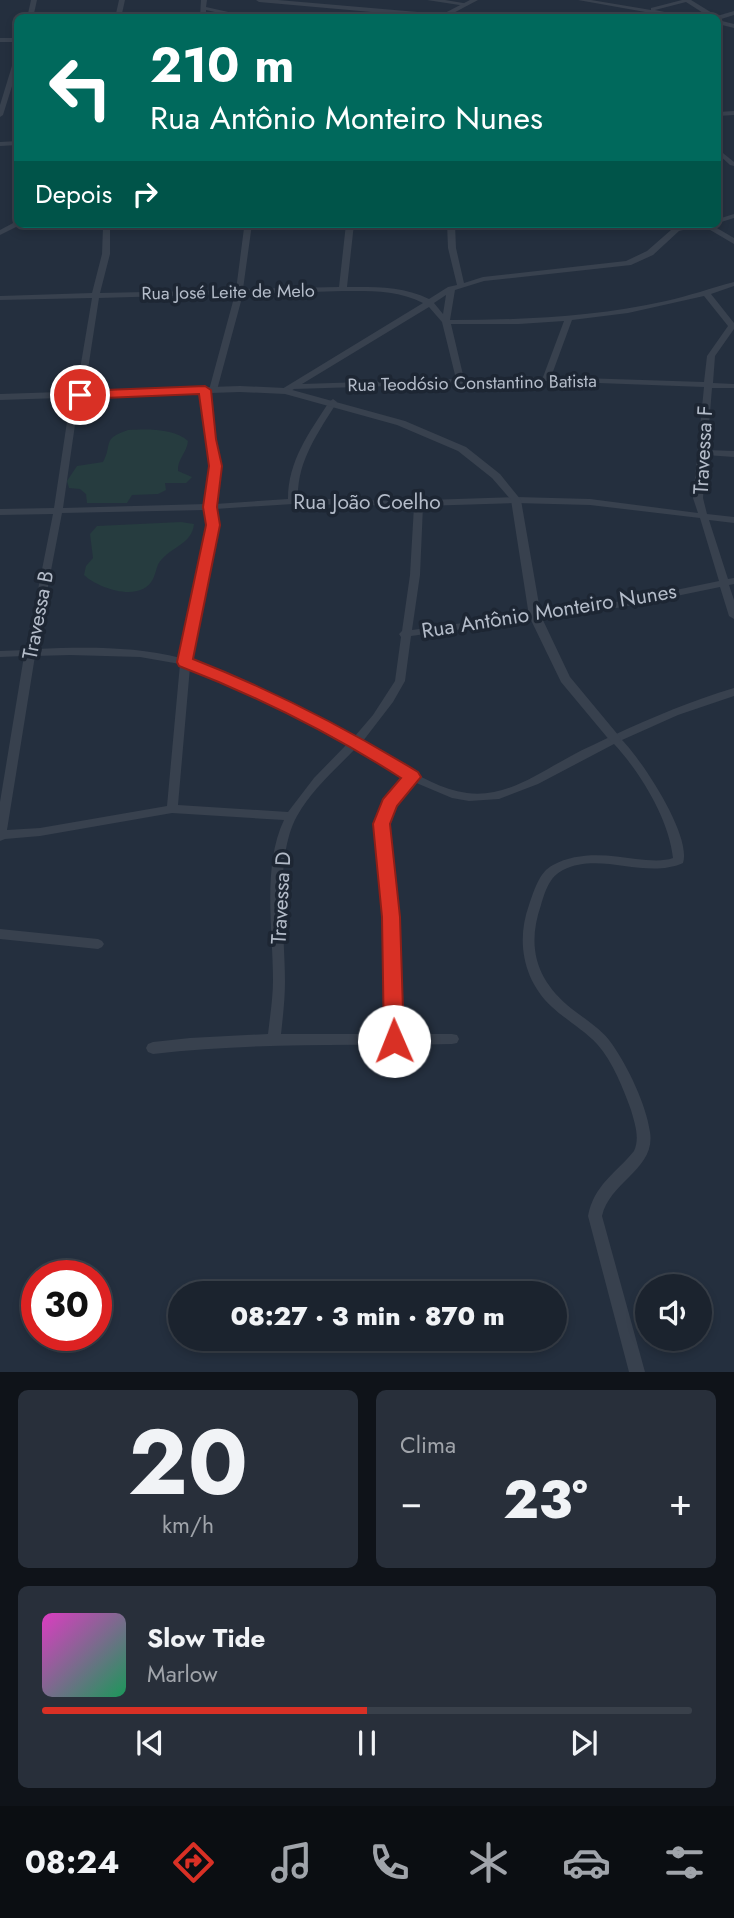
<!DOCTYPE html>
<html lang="pt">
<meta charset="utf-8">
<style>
body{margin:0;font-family:Jost,sans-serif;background:#282f3a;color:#f1f3f6;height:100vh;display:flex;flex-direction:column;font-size:26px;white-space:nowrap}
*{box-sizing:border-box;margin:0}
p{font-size:23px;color:#a0a4aa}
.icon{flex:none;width:38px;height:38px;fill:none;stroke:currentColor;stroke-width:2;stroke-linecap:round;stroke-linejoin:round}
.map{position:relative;height:1372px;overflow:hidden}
.details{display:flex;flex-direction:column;gap:18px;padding:18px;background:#0f1319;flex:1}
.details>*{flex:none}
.top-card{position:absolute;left:14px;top:14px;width:707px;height:214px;border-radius:10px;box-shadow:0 4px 10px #0003,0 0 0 2px #39404a;background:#00695c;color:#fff;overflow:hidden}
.buttons{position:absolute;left:635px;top:1274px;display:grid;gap:14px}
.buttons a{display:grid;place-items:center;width:77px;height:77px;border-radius:50%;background:#1b232e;box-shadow:0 4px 10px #0003,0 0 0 2px #39404a;font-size:35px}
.speed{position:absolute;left:21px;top:1260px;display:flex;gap:14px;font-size:35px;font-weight:700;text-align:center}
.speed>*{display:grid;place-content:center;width:91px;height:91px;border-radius:50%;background:#1b232e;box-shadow:0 4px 10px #0003,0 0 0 2px #39404a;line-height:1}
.speed .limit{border:10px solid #d22;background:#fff;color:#111}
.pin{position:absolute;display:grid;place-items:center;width:60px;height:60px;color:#fff;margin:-30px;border:4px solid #fff;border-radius:50%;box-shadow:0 2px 7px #0007}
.me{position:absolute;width:77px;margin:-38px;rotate:359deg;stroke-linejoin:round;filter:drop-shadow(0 0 5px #0008)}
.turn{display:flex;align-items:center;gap:24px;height:147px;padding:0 21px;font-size:32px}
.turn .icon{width:91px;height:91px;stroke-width:2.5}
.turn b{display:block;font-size:49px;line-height:60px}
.then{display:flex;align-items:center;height:66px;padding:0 21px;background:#0003;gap:14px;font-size:26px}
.big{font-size:52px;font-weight:800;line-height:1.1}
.details .tile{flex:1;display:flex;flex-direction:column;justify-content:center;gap:10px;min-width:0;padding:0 24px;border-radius:10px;background:#282f3a}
.details .dial{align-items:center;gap:0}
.dial b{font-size:91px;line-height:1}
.song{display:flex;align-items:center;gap:21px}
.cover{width:84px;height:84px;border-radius:10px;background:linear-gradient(135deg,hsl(310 70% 55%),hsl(150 70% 35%))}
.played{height:7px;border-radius:4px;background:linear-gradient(90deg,#d93025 50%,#39404a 50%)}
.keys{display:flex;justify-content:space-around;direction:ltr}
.heat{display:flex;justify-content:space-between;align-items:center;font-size:38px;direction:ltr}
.details .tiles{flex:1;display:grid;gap:18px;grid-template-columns:1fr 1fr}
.tile:last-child{grid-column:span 2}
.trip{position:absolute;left:168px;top:1281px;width:399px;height:70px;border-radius:35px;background:#1b232e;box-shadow:0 4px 10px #0003,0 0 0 2px #39404a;font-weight:800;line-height:70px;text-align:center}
.tabs{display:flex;height:112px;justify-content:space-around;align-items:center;background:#0b0e12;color:#a0a4aa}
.tabs .icon{width:49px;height:49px}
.tabs .on{color:#d93025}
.tabs b{font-size:32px;color:#f1f3f6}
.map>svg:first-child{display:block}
.green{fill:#263c3f}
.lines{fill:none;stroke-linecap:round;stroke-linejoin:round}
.minor{fill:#38414e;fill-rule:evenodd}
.tertiary{fill:#38414e;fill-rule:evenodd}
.route{fill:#d93025;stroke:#8d1f18;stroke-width:2}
.labels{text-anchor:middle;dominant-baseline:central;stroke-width:7;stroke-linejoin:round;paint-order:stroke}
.far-street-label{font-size:18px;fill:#b4bcc9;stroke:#1d2633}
.street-label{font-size:21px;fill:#b4bcc9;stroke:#1d2633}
</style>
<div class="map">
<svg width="734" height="1372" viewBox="0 0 734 1372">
<rect width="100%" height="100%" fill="#242f3e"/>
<g class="green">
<path d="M128 430C147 429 174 428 188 441 187 453 177 459 178 471L192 477 186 483H165L166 490 158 494 132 495 127 503H87L86 494 80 489 69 488 67 481 77 466 103 462C113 444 101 439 128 430Z"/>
<path d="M181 522 194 524C192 543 174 546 162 559 156 565 157 571 153 579 141 603 99 589 84 575L86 566 93 558 90 534 97 526Z"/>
</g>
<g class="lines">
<g class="minor">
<path d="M31 0H37L33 18H27Z"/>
<path d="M119 0H125L121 18H115Z"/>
<path d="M201 0H207L206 7 255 18H242L206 10V18H200Z"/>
<path d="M256 0H278L441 14 444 16 439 18 259 2Z"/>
<path d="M427 0H445L469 4 466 6Z"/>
<path d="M578 0H591L651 10V8L682 0H691L717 16 734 11V15L718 20V18H711L686 2 655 10 694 18H679Z"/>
<path d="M718 20 734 24V28L718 24Z"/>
<rect x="0" y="38" width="18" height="4"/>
<path d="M18 54V67L3 115 0 117V105L15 56Z"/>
<path d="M734 111V115L718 116V112Z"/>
<path d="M718 149 734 162V166L730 165 718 154Z"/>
<path d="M734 214V218L718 223V219Z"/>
<path d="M15 222 22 224 0 235V230Z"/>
<path d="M65 224H252L243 289 339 287 346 224H354L347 287C375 287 403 286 429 299L448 287 457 285 448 248 447 224H455L456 248 464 283 483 277 626 261 647 251 671 230 641 226 637 224C651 224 665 227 678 227 688 226 698 224 708 224L679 231 653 255 631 265 484 281 455 290 450 320C522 320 595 317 666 301 689 296 711 288 734 282V286L711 294 734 323V329L715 356 713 383 734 384V388H712L707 450 734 451V457L706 455 703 498 707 514 734 517V523L709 520 728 579 734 578V584L729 585 734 600V619L729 616 720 587 623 607 411 636 405 681 393 702 363 741C396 760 429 788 467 793 506 798 539 773 571 756 585 748 600 742 614 735 653 717 693 700 734 688V696L678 715 622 740C642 760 692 836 683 863 645 880 601 851 563 870 549 877 545 892 541 905 526 948 537 981 572 1009 586 1020 602 1029 612 1044 628 1067 646 1104 650 1132 656 1169 610 1181 602 1216L645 1372H629L588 1216C594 1185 615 1174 634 1151 640 1138 635 1124 631 1110 623 1088 613 1062 597 1044 584 1030 566 1020 552 1007 523 980 516 941 529 905 534 891 539 872 553 865 579 851 609 855 636 859 648 860 662 862 673 858 669 819 640 772 614 744L538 784 499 799 469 801 452 798 414 782 394 805 388 824 397 917 400 1034H452L457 1035 459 1039 457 1043 452 1044C352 1046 253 1042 153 1054L148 1052 146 1048 148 1044 153 1042 190 1038 268 1034C270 1016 273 998 273 980 273 930 262 866 284 820L172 813 40 836 5 839 0 841V802L24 656 0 657V651L26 650 53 514 0 515V509L54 508 71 395 76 393 92 298 0 300V296L92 293 102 254 103 227 69 226ZM110 227 244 228 236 290 100 293 110 254ZM343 291C371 291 398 290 423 303L282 389V393H288L294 389 546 381 704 387 693 498 698 513 590 499 516 497 396 501 298 498C297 461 318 433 337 402L333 399 329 402C309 433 288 461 288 499L215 504 220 466 214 439 209 391 213 393 217 390 243 294ZM235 294 209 390 205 387 201 390 206 439 212 466 206 504 63 508 79 397 84 395 99 298ZM446 295 443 314 434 303ZM704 296 728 326 707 356 704 382 551 377 572 320 628 313ZM429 307 442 322 456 379 302 384ZM564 321 543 377 464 379 451 324H519ZM516 503 590 505 700 518 719 581 623 601 412 630 420 575 423 506ZM293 504 414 506 410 575 402 631 399 634 401 637 395 681 373 715 355 736 255 685 191 660 218 525 215 509ZM206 510 208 525 181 658C133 646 85 647 36 649L62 513ZM70 655 140 657 180 664 167 806 40 828 7 830 35 656ZM190 667C246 686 297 714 349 742L314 778 288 812 178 805ZM357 747 406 777 385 800 376 824 385 917 387 1034H281C283 1016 285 999 285 981 285 934 274 857 297 816 312 789 336 769 357 747Z"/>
<path d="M0 929 98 939 102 941 104 944 102 947 98 949 0 939Z"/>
</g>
<g class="tertiary">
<path d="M470 0H478L444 18H435Z"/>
<path d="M18 141V145L0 146V142Z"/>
<path d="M700 224H710L734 238V244Z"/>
<path d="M240 386 285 388 405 421 466 447 500 474 521 500 541 616 570 677 619 736 621 739 619 742H611L561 682 529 616 511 500 492 478 458 451 397 425 285 394 240 392 0 400V394Z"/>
</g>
</g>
<path class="route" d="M205 386 211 390 216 439 222 466 217 507 220 525 193 659C272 690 346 728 418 772L421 777 397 806 390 824 400 917 404 1041 401 1046 394 1049 387 1046 384 1041 382 917 373 824 383 799 401 778C331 733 257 696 179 666L177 662 206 525 203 507 209 466 199 394 80 399 74 395 80 391Z"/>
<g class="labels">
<g class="far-street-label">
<text transform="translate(228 292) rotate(-1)">Rua José Leite de Melo</text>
<text transform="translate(472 383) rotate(-1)">Rua Teodósio Constantino Batista</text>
</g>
<g class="street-label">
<text transform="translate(703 450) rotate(-87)">Travessa F</text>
<text x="367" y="502">Rua João Coelho</text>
<text transform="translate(549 611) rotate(-9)">Rua Antônio Monteiro Nunes</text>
<text transform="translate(38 615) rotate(-79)">Travessa B</text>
<text transform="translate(281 898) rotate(-87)">Travessa D</text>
</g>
</g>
</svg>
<div class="buttons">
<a><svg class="icon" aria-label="sound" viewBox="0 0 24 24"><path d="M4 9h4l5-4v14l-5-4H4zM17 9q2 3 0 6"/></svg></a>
</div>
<div class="speed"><div class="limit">30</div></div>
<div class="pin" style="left:80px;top:395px;background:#d93025"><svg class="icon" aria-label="arrive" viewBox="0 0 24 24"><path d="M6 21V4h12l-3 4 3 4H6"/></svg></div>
<svg class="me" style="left:394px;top:1041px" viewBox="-20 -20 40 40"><circle r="19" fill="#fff"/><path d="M0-13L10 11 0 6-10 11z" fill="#d93025"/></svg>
<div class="trip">08:27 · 3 min · 870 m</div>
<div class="top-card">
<div class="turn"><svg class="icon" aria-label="left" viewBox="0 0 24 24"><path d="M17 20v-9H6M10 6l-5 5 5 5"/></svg><div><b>210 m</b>Rua Antônio Monteiro Nunes</div></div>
<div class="then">Depois<svg class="icon" aria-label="right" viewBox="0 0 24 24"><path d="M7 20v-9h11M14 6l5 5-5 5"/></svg></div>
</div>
</div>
<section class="details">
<div class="tiles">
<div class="tile dial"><b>20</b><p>km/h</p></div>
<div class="tile"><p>Clima</p>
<div class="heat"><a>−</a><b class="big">23°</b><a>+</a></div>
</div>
<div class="tile">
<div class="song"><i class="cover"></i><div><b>Slow Tide</b><p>Marlow</p></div></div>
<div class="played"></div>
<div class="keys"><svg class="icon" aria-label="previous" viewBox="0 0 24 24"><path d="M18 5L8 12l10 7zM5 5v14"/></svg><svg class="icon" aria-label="pause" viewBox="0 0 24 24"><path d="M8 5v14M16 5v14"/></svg><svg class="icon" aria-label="next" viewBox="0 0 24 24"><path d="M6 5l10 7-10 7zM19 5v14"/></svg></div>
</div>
</div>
</section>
<nav class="tabs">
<b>08:24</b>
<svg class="icon on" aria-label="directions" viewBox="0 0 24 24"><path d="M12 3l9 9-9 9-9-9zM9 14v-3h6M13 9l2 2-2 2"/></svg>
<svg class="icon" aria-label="music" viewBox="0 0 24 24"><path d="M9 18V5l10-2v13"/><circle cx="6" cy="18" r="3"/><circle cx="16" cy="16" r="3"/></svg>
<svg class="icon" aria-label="phone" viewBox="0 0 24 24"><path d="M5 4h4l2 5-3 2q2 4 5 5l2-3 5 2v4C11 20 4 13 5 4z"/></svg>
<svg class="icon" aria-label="climate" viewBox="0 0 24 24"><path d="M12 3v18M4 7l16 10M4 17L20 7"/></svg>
<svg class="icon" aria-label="car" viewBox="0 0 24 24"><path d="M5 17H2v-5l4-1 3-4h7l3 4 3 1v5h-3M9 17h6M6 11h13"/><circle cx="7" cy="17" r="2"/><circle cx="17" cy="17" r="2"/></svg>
<svg class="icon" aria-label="filters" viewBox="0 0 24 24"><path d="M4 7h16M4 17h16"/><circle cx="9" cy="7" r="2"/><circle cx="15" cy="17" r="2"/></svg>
</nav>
